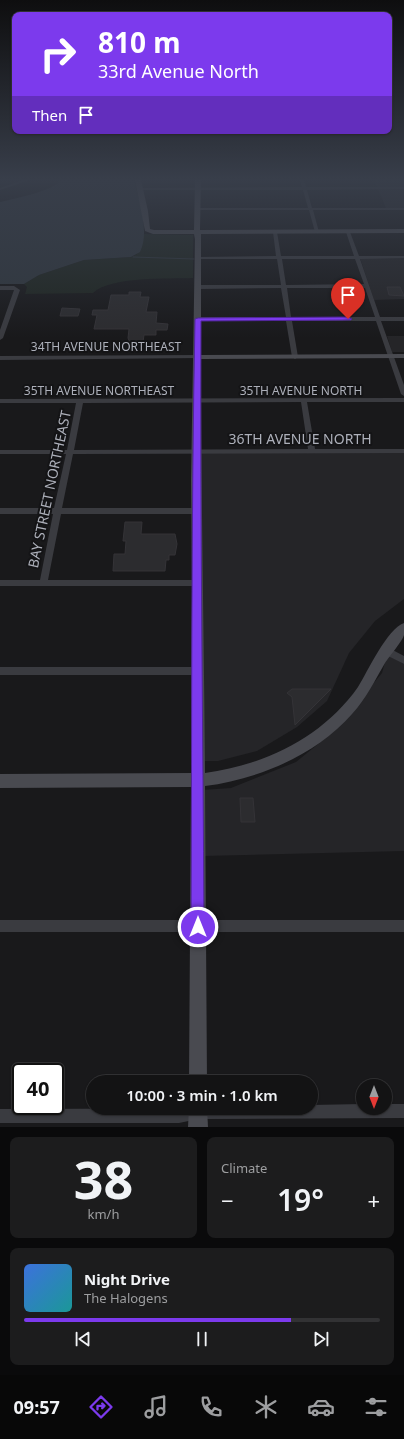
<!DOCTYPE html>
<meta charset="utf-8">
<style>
body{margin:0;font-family:"Noto Sans",sans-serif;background:#1c1c1d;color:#f1f3f6;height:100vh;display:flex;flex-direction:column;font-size:15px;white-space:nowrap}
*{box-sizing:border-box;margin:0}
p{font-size:13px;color:#9d9ea0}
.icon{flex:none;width:22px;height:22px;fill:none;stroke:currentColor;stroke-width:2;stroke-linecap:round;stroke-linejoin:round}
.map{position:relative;height:1127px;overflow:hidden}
.drawer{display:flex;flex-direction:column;gap:10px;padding:10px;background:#0a0a0b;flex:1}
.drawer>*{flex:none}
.top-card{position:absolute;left:12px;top:12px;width:380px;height:122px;border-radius:8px;box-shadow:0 1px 3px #0004,0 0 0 1px #323234;background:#7c3aed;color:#fff;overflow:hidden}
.needle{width:26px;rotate:180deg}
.fabs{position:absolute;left:356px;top:1079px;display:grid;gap:8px}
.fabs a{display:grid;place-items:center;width:36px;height:36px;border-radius:50%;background:#131314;box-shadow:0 1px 3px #0004,0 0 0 1px #323234;font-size:20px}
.speed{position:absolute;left:12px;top:1063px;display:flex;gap:8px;font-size:20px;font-weight:700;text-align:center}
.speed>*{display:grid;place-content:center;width:52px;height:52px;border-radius:50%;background:#131314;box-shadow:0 1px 3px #0004,0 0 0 1px #323234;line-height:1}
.speed .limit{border:2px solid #111;border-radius:6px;background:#fff;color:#111}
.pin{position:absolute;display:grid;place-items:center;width:34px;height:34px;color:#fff;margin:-41px -17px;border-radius:50% 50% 50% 0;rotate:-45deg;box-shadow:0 0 4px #0007}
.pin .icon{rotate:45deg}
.me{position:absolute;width:44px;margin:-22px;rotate:0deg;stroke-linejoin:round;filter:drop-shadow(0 0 3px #0008)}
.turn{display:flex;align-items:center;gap:14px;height:84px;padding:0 20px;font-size:18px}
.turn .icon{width:52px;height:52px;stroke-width:2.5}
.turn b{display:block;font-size:28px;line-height:34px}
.then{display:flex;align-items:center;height:38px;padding:0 20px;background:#0003;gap:8px;font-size:15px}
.big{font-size:30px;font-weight:600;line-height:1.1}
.drawer .tile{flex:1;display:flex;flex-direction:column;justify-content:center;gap:6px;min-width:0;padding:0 14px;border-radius:8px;background:#1c1c1d}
.drawer .dial{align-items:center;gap:0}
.dial b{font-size:52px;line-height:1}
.song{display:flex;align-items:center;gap:12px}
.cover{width:48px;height:48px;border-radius:6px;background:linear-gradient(135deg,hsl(220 70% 55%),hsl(180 70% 35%))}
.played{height:4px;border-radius:2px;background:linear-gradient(90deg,#7c3aed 75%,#323234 75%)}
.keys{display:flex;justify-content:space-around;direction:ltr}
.heat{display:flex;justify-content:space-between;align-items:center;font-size:22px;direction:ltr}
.drawer .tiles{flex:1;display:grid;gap:10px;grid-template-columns:1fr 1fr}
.tile:last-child{grid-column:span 2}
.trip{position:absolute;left:86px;top:1075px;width:232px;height:40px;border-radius:20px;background:#131314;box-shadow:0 1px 3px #0004,0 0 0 1px #323234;font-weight:600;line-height:40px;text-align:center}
.tabs{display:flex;height:64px;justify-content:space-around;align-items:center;background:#080808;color:#9d9ea0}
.tabs .icon{width:28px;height:28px}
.tabs .current{color:#7c3aed}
.tabs b{font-size:18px;color:#f1f3f6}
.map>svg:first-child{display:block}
.built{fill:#252528}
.green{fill:#1f2621}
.water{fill:#30373e}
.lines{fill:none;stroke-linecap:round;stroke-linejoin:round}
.stream{stroke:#30373e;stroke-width:1}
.building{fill:#2c2c2f;stroke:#343337}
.street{fill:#3a3b40;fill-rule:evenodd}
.secondary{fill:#494a50;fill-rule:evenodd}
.route{fill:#7c3aed;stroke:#51269a}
.labels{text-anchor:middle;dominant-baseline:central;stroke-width:4;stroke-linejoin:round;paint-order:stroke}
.far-street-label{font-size:12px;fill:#adb0ba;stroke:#141416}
.street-label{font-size:14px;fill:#adb0ba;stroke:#141416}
</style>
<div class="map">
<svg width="404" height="1127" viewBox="0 0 404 1127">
<rect width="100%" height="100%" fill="#19191b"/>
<g class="built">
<path d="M374 180H399L402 187H377Z"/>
<path d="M378 189H403L404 208H386Z"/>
<path d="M360 258H404V299L374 300Z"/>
<path d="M387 336H404V352H392Z"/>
<path d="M200 453H404V599L375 621 349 653 327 701 297 727 257 751 218 761H202Z"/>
<path d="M387 655 404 664V851L202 856V790L231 788 296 762 334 731 382 673Z"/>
</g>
<path class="green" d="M143 234 193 235V278C170 279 110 276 93 293L25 294 27 287 24 284 39 275 84 260 131 257C142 253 142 244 143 234Z"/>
<path class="water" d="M61 180H134C139 200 150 232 140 252L131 257 84 260 39 275 24 284H0V202C13 199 54 191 61 180Z"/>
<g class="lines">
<path class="stream" d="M133 257 194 259"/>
</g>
<g class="building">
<path d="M387 287H400L404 296 389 295Z"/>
<path d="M129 292H141L140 297H149L146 312H157L156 323 168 324 167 330H156V335H144L143 342 130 343 128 338 129 329H94L97 315H92L93 310H108L111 295H129Z"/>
<path d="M62 308 80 309 78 316H60Z"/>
<path d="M125 522H142L141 534H175L177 544 175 555H169V560H166L165 571H113L114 554H125L126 541H123Z"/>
<path d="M292 689H331L295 725 292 697 287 693Z"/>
<path d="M240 798H253L255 822H241Z"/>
</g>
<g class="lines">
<g class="street">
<path d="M23 180H30L0 190V188Z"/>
<path d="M300 180H304L306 187H404V189L307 190 312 208H404V210H313L319 232 317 233 315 232 309 210H198L196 209 198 208H308L303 190H140L138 189 140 188 302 187Z"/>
<path d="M275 231 277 232 281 256H354L346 232 348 231 350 232 359 256H404V258L360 259 380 317H404V321H381L404 385V396L401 394 376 321H292L298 357 295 359 292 357 286 321 196 320 195 319 198 317H286L281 288 198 289 195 287 198 285H281L277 259H198L196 258 198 257 276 256 273 232ZM282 259H355L364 284 286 285ZM287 288H365L375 317H291Z"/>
<path d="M0 286H14L20 290 3 338 0 340V330L14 290H0Z"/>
<path d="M198 355 200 356V358L0 360V356Z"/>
<path d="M404 398V402H307L315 449H404V453L73 454 62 508H197L201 511 197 514H61L48 580H198L201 581 202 583 201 585 198 586H0V580H40L53 514H0V508H54L66 454H0V450H67L76 403H0V399ZM301 402 308 449 74 450 83 403Z"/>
<path d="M385 646 404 656V664L382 653 381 650 382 647Z"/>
<path d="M0 667H198L201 668 203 671 201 674 198 675H0Z"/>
<rect x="0" y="920" width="404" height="12"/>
<path d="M363 1104V1108H385V1104H404V1118L198 1119 179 1123H0V1109L311 1108V1105Z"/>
</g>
<g class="secondary">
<path d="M135 180H141L148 211 150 229 154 230H194L195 180H201L200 230 404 229V233L201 234V355L404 354V358L201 359C201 497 204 635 205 773 265 765 323 737 358 687 368 671 387 629 404 623 404 627 404 632 404 635 403 640 389 657 385 663 375 680 366 699 352 714 316 755 259 779 205 786L207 1082H189L191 787 0 788V774L191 773 192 583 191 480 195 239 194 234H153L145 231Z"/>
<path d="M189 1108H207L208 1127H188Z"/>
</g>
</g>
<linearGradient id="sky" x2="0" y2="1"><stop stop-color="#0e0e0f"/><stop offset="0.53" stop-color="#383e4a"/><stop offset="1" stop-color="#383e4a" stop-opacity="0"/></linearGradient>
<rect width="404" height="338" fill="url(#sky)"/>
<path class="route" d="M348 317 352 319 351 320 201 321C200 523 203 725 204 927L202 931 198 933 193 931 191 927C192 724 191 522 195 319L198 318Z"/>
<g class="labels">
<g class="far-street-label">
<text x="106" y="346">34TH AVENUE NORTHEAST</text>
<text x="99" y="390">35TH AVENUE NORTHEAST</text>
<text x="301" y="390">35TH AVENUE NORTH</text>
</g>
<g class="street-label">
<text x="300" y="438">36TH AVENUE NORTH</text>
<text transform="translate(49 489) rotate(-78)">BAY STREET NORTHEAST</text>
</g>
</g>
</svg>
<div class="fabs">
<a><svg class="needle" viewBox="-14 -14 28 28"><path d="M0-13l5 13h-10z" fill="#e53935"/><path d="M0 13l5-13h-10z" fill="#9d9ea0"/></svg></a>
</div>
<div class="speed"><div class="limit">40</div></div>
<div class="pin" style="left:348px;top:319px;background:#d93025"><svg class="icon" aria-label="arrive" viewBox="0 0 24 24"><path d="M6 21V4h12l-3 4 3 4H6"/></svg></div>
<svg class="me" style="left:198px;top:927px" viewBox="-20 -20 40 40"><circle r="17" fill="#7c3aed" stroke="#fff" stroke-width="3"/><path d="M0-11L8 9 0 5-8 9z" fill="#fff"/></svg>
<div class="trip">10:00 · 3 min · 1.0 km</div>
<div class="top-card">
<div class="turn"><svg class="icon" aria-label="right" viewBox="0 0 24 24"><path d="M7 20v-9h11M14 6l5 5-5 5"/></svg><div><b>810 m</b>33rd Avenue North</div></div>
<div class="then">Then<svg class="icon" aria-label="arrive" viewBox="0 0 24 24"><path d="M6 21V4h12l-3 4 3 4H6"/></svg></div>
</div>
</div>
<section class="drawer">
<div class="tiles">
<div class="tile dial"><b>38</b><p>km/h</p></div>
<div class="tile"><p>Climate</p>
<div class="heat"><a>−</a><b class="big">19°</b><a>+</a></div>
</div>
<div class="tile">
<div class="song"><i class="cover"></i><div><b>Night Drive</b><p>The Halogens</p></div></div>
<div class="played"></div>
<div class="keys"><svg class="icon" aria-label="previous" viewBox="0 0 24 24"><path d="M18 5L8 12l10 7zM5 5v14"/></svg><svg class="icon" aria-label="pause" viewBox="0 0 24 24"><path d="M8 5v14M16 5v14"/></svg><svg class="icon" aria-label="next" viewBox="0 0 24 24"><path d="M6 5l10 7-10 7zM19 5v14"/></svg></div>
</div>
</div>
</section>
<nav class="tabs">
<b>09:57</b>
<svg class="icon current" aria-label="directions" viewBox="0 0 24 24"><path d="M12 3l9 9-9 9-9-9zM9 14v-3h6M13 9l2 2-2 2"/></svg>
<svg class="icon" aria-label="music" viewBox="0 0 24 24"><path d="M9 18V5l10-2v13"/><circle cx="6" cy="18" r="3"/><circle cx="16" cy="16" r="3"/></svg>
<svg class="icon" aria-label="phone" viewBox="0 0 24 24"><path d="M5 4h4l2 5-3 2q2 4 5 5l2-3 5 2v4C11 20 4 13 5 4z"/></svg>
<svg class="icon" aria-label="climate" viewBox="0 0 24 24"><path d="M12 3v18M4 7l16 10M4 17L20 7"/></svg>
<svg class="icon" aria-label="car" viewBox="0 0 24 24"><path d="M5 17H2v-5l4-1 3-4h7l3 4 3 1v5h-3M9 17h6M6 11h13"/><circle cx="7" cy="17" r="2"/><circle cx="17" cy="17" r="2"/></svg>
<svg class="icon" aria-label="filters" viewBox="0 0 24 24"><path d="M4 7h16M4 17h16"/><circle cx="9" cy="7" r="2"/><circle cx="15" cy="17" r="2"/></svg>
</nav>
